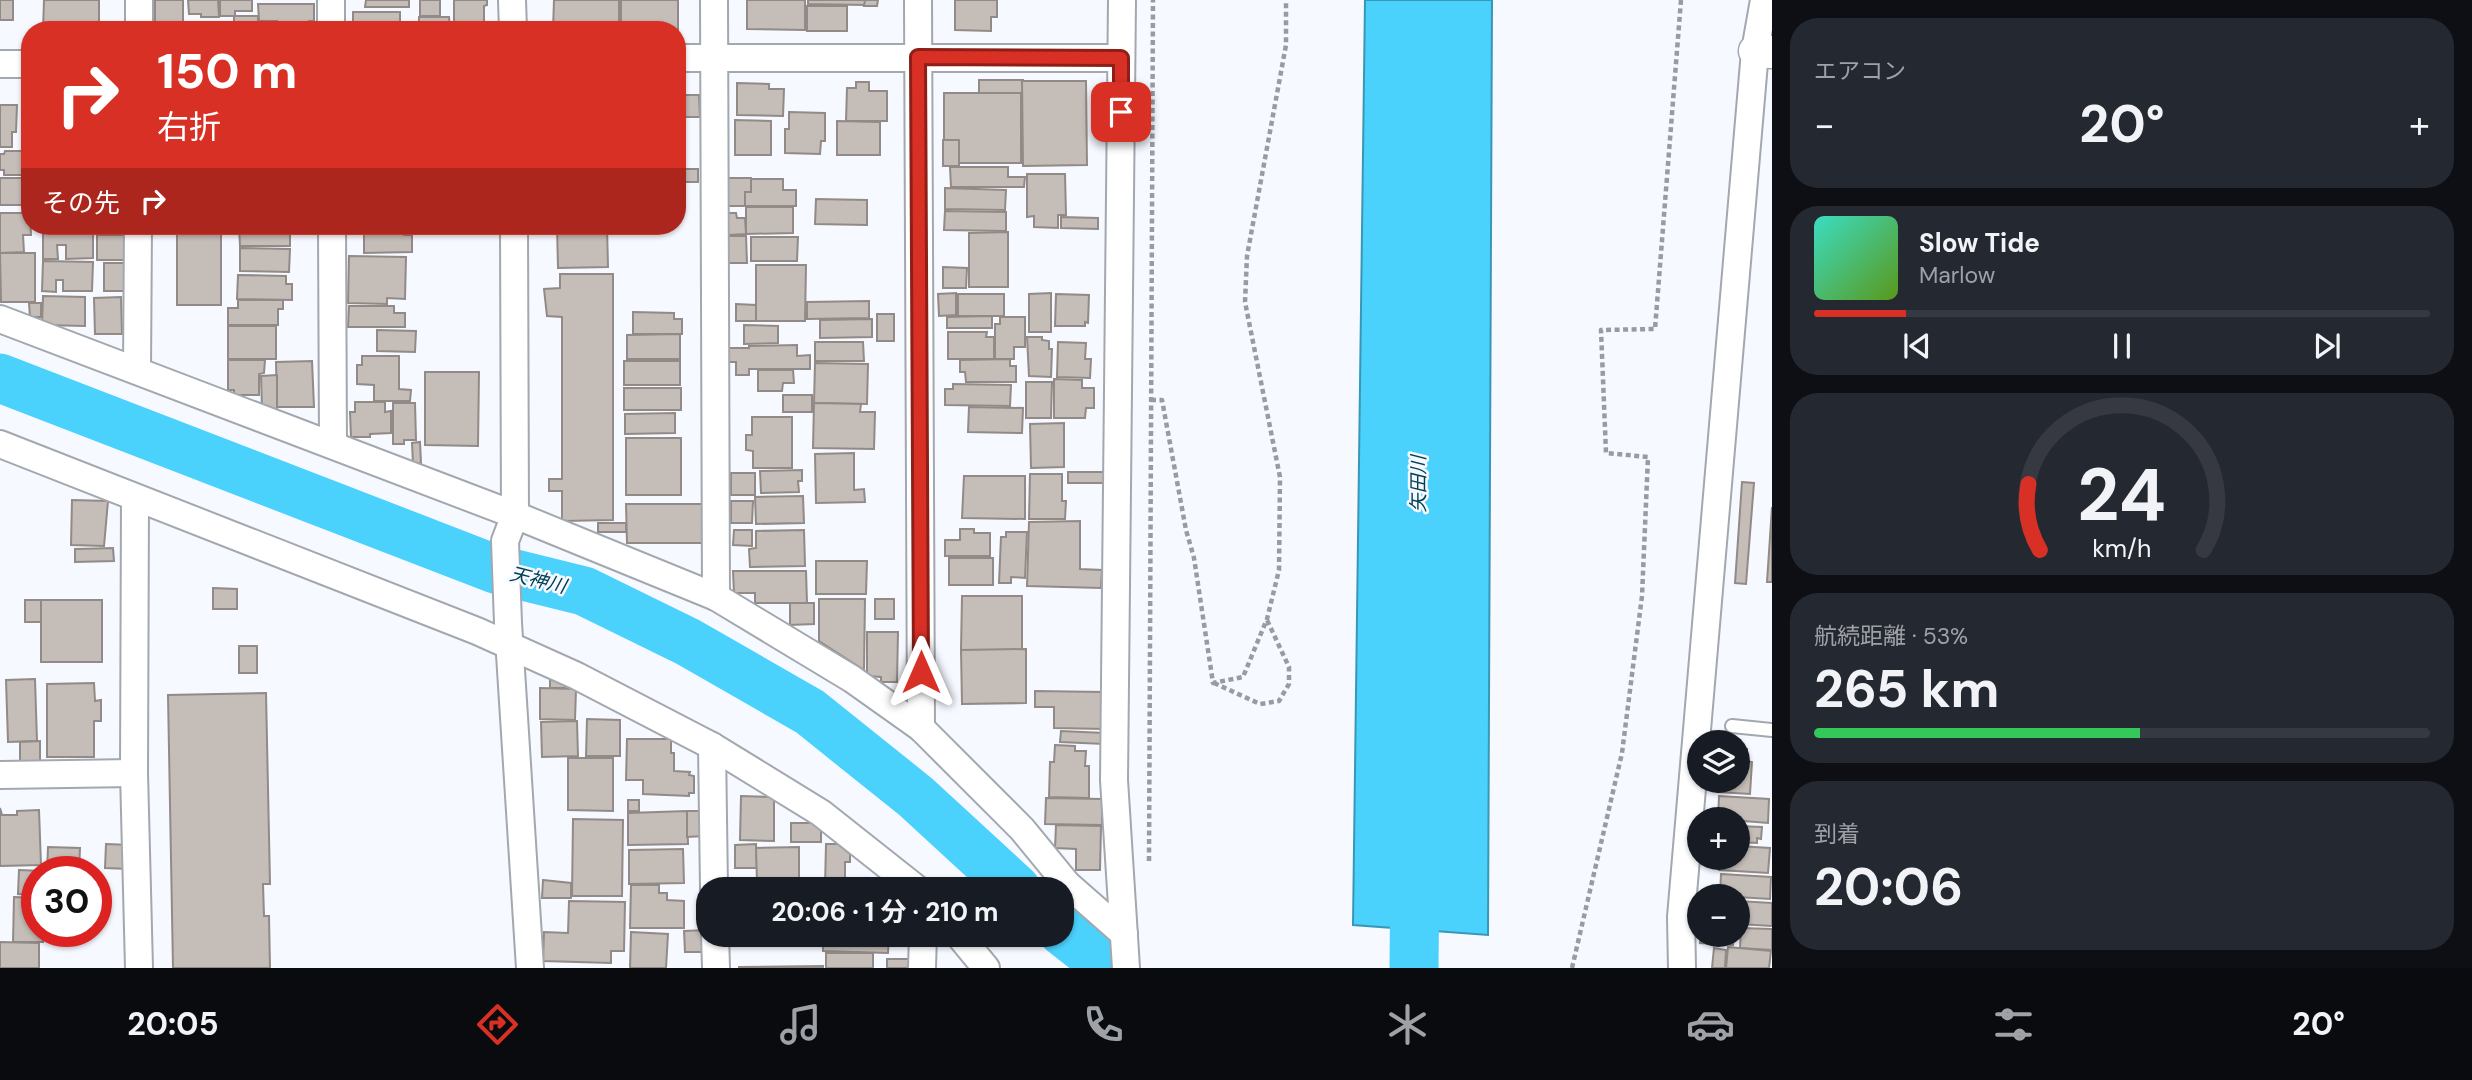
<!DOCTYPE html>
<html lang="ja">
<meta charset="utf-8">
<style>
body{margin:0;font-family:"DM Sans","Noto Sans JP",sans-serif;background:#242831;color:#f1f3f6;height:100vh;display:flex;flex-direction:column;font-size:26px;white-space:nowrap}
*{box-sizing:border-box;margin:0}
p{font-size:23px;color:#9ea1a6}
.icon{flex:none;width:38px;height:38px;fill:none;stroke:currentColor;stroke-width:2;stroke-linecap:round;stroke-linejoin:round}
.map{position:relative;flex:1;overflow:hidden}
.panel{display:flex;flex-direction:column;gap:18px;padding:18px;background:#0d0f14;width:700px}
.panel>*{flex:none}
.banner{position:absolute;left:21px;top:21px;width:665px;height:214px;border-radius:28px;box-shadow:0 2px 5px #0004;background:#d93025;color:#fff;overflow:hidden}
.buttons{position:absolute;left:1687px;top:730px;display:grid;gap:14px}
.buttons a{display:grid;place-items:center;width:63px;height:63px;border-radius:50%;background:#171b24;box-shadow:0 2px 5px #0004;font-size:35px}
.speed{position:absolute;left:21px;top:856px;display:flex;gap:14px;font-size:35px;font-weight:700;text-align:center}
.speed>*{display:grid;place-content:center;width:91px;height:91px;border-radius:50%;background:#171b24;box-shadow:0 2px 5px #0004;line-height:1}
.speed .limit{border:10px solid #d22;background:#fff;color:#111}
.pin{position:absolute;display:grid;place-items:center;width:60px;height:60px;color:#fff;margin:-30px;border-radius:14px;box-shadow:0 4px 10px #0006}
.me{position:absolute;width:77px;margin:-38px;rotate:0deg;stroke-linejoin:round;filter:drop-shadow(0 0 5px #0008)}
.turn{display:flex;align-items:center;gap:24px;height:147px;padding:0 21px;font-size:32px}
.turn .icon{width:91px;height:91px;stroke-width:2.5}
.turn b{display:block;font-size:49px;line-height:60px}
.then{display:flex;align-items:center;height:66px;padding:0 21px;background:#0003;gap:14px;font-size:26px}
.big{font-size:52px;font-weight:700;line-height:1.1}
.panel .widget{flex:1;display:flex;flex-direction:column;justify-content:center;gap:10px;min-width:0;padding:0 24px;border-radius:28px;background:#242831}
.panel .dial{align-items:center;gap:0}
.dial svg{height:182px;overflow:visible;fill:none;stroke:#363941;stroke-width:7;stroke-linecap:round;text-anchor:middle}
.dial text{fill:#f1f3f6;stroke:none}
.song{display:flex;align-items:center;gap:21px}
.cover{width:84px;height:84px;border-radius:10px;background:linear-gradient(135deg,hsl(170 70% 55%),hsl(90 70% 35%))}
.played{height:7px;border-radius:4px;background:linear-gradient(90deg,#d93025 15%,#363941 15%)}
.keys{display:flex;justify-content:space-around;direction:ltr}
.heat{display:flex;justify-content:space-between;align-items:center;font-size:38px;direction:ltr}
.charge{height:10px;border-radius:5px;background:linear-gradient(90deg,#34c759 53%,#363941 0)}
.trip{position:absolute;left:696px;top:877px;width:378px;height:70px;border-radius:28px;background:#171b24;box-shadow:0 2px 5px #0004;font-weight:700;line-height:70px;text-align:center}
.dock{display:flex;height:112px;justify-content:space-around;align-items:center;background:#090b0e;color:#9ea1a6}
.dock .icon{width:49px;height:49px}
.dock .current{color:#d93025}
.dock b{font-size:32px;color:#f1f3f6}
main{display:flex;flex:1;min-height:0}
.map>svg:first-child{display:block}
.water{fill:#4ad1fc;stroke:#3897b6;stroke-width:2}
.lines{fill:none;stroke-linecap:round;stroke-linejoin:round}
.river{stroke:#4ad1fc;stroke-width:49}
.building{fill:#c4bdb8;stroke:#918a86;stroke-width:2}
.service-casing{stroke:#a3a8ae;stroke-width:16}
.minor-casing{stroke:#a3a8ae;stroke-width:30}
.tertiary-casing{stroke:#a3a8ae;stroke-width:35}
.path{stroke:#989b9f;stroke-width:4.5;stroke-dasharray:5 3.5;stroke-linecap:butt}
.service{stroke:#fff;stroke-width:12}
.minor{stroke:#fff;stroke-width:26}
.tertiary{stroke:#fff;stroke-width:32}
.route-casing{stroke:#8d1f18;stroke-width:18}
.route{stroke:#d93025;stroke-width:12}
.labels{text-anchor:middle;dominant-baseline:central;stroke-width:5;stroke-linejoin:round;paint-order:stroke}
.water-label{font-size:19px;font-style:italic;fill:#013f50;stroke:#f6f9ff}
</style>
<main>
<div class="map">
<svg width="1772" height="968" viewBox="0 0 1772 968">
<rect width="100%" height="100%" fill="#f6f9ff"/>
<path class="water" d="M1365 0H1492L1488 935 1353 925Z"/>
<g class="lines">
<g class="river">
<path d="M0 378 495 569 584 591 688 642 810 712 916 797 1016 889"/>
<path d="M1062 931 1109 968"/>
<path d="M1414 968 1415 862"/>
</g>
</g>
<g class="building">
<rect x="0" y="0" width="13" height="20"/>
<path d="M44 0H99V30H43Z"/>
<rect x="155" y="0" width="28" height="30"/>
<path d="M188 0H218L219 17H201V14H189Z"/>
<path d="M220 0H252V11H235V16H220Z"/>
<path d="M366 0H409V7H365Z"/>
<rect x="420" y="0" width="20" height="16"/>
<path d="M454 0H487V5L484 6V30H454Z"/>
<path d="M554 0H619V30H553Z"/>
<path d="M621 0H678V32L677 30H621Z"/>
<path d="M747 0H805V30L747 29Z"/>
<path d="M808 0H865V5L808 4Z"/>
<path d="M865 0H878L877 6H864Z"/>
<path d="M955 0H997V17H991V31L955 30Z"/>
<path d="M258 4H314V21H309V30H285V26H277V21H259Z"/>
<rect x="807" y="6" width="40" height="25"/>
<rect x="353" y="12" width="47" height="18"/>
<path d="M234 16H258V30H220V27L234 26Z"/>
<path d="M419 17H449L450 30H419Z"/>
<rect x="979" y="80" width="44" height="13"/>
<path d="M1022 81H1086L1087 165 1023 166Z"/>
<path d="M856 82H869V91H887V121H846L847 88H856Z"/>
<path d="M737 83 769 84V89H784L783 116 737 115Z"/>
<path d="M944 93H1021V163H959V140H944Z"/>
<path d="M678 95H699L700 117H679Z"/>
<path d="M0 105H17L16 132H12V147H0Z"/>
<path d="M789 112 825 113V141H821L820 154 785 153V129H789Z"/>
<path d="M735 120 771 121V155H735Z"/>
<path d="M837 121 880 122V155H837Z"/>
<rect x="943" y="140" width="16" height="26"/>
<path d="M5 151H28V175H4V170H0V154H4Z"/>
<path d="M950 167H1008V177H1025L1024 187H951Z"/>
<rect x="677" y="169" width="21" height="13"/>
<path d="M1027 174H1065L1066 215H1058V228L1034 227V216L1027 217Z"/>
<rect x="0" y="178" width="30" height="27"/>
<path d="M728 178H751V192H745V206H728Z"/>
<path d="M751 179H783V190H796V206H745V192H751Z"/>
<path d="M945 188 1006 190 1005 210 945 209Z"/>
<path d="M816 199 867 200V225L815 224Z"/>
<path d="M746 207H793V233L746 234Z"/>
<path d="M945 211 1006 212V231L944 230Z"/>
<path d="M0 213H30L31 235H23L24 252 0 253Z"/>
<path d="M728 213H736L737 218H745L746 234 728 235Z"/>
<path d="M1061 217 1098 218V229L1061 228Z"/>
<path d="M239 226H290V246H240Z"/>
<path d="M422 226H466V229L422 230Z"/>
<path d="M557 226H607L608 267 558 268Z"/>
<rect x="624" y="226" width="13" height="8"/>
<path d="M368 227H404V235H412V252L364 253V234H368Z"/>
<rect x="177" y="229" width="44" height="76"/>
<path d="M43 230 93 231V258L66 259V245H57L58 259H43Z"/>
<path d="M1008 232V287H969V233Z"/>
<path d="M97 235H127L126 260H97Z"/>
<path d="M728 236H746L747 263H728Z"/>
<path d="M751 237H798L797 261H751Z"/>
<path d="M240 248 290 249 289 272 240 271Z"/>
<path d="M0 253H35V302H1Z"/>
<path d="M349 256 406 257 405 299 387 298V304L348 303Z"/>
<path d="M43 261 93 262 92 291H63V280H56V292L42 291Z"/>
<rect x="104" y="263" width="22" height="28"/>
<path d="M756 265H806L805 321H756Z"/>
<path d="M943 267 967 268 966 288H943Z"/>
<path d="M560 274H613V520L562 521V491H549V479H562V317L547 316 544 289 560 288Z"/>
<path d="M238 275 286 276V284H292V300L237 299Z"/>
<path d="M956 293V315L939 316 938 294Z"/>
<path d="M1051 293V332H1029V294Z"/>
<rect x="958" y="294" width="46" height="22"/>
<path d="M1056 294 1089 295 1088 323 1085 322V326H1055Z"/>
<path d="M43 296 85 297V326L42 325Z"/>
<path d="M121 297 122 334H95L94 298Z"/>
<path d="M238 300H283V309H278V325H228V308H238Z"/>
<path d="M869 301V318L807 319V302Z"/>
<path d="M29 303H41V317H30Z"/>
<path d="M736 304 756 305V321H736Z"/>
<path d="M349 306H394V313H405V327H348Z"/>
<path d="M633 312 674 313V319H682V334H633Z"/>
<rect x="877" y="314" width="17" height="27"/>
<path d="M992 316V328H947V317Z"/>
<path d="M1000 317H1025V347H1014V359H995V324H1000Z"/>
<path d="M872 319V337L820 338V320Z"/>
<path d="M744 325 778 326V343L744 344Z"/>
<rect x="228" y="326" width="48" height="33"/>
<path d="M377 330 416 331 415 352 377 351Z"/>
<path d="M948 332H987L986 337H994V359H948Z"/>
<path d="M680 334V359H627V335Z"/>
<path d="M1027 337H1042V340L1049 341V349H1052L1051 377 1029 376Z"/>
<path d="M815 342H863L864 361H815Z"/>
<path d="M1058 342 1086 343 1085 359H1091L1090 378 1057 377Z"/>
<path d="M797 345V356L810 355V369H749V375H736V362H728V348H749V346Z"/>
<path d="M362 356H399V389L411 390 410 401H374V385L357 384V365H362Z"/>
<path d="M1010 359V366H1016V382H966L965 372H960V360Z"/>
<path d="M228 360H265L264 373 259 374V395H234V390H228Z"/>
<path d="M312 361 314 407H277L276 362Z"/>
<rect x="624" y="361" width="56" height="24"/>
<path d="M815 363 868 364 867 404 814 403Z"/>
<path d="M758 370H793L794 383H783L782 391H758Z"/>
<path d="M425 372H479L478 446 425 445Z"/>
<path d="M277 375V409H262L261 376Z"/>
<path d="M1054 379 1082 380V388H1094V408H1086L1085 418H1054Z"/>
<path d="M1026 382H1052L1051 418H1026Z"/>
<path d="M953 384 1011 385 1010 406 945 405V389H953Z"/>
<rect x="624" y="388" width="57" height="22"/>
<rect x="783" y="395" width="29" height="17"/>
<path d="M355 402H385V412L391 411V433L370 434V437H351L350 412H355Z"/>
<path d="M393 403H415L416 440H404V444H393Z"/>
<path d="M814 403 861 404 860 412H875L874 449 813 448Z"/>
<path d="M969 407 1023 408 1022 433 968 432Z"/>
<path d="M675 413V433L625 434V414Z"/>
<path d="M752 417H792V468H753V451L746 450V435H752Z"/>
<path d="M1064 423V467L1031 468 1030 424Z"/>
<rect x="626" y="438" width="55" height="57"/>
<path d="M420 442 421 463H413L412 443Z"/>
<path d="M854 453V490L864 489 865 502 816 503 815 454Z"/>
<path d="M802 470V481H798L799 492 761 493 760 471Z"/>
<rect x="1068" y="472" width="36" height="11"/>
<rect x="731" y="473" width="24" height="22"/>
<path d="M1030 474H1062V501H1066L1065 519H1029Z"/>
<path d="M964 476H1025V519L962 518Z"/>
<path d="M1742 482 1754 483 1746 584 1735 583Z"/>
<path d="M803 496 804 523 756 524 755 497Z"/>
<path d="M72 500 108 501 104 546 71 545Z"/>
<path d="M731 501H753L752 523H731Z"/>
<path d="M626 504H703L704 543H627Z"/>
<path d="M1772 507V582H1767Z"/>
<path d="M1080 521V569L1102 570 1101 588 1027 586 1029 522Z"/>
<rect x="598" y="523" width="28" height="9"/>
<path d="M960 529H974V533H990V556H945V540H960Z"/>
<path d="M734 530H752V546L733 545Z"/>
<path d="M804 530 805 566 750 567 749 549 756 548V531Z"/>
<path d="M1006 532H1027L1025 578 1011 577V583H999L1001 537H1006Z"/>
<path d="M113 548 114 561 75 562V549Z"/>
<rect x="949" y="558" width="44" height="27"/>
<path d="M816 561H867L866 594H816Z"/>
<path d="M733 571H806L807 603H755V593H734Z"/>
<path d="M213 588 237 589V609H213Z"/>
<path d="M962 596H1022V650H961Z"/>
<path d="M819 599H865L864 670 819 641Z"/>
<rect x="875" y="599" width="19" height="20"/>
<rect x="25" y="600" width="16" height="22"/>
<rect x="41" y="600" width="61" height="62"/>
<path d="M790 603H814V624L790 625Z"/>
<path d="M867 632H898L897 682H881V677L867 676Z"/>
<rect x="239" y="646" width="18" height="27"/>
<path d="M1026 649V703L962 704 961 650Z"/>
<path d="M550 677 565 678V688H550Z"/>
<path d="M35 679 37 741 8 742 6 680Z"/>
<path d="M94 683 95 701 101 700V721H94V757H47V684Z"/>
<path d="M540 688 576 689 575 720 540 719Z"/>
<path d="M1035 691 1104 692V729L1054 728V707H1035Z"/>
<path d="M266 693 270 884H263L264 916H269L270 968H173L168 695Z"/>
<path d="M587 719 620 720V756H586Z"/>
<path d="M577 721 578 756 542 757 541 722Z"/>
<path d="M1061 731 1104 733V744L1060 742Z"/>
<path d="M627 739H671V753H674V771L690 772 689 775 694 776V793H689V796L643 794V780H626Z"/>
<path d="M40 741V761H20V742Z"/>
<path d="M1055 745 1075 746V751H1086L1085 766H1089V798L1049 797 1050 762H1054Z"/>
<path d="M1738 748 1747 749 1746 761 1752 762 1750 794 1717 792V780H1738Z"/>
<path d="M568 758H613V811L568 810Z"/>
<path d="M741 796 774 797V841L740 840Z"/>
<path d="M1719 796 1769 799 1768 823 1718 819Z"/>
<path d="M1046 798 1102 799V825L1045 824Z"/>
<rect x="628" y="800" width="11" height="11"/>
<path d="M0 808 2 815H17V811L39 810 41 865 0 866Z"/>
<path d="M687 811 688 844 628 845V813Z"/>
<path d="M687 811H704L705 836 687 837Z"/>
<path d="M573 819 623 820 622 896H572Z"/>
<rect x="791" y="823" width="30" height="19"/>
<path d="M1056 825 1101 826 1100 870H1076V849L1055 848Z"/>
<path d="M1738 826 1762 827 1761 839 1757 838V843L1738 842Z"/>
<path d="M106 844 130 845 129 869 105 868Z"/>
<path d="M756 844 757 868H735V845Z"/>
<path d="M826 844H838L850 854V862H845V887L825 886Z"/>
<path d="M1738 846 1770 848 1768 873 1719 870V858H1738Z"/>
<path d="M48 847 80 848 79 872H47Z"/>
<path d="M799 847V882L757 883 756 848Z"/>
<path d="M683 849 684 883 629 884V850Z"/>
<path d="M19 870 42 871 37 872V895L18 894Z"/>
<path d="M1721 874 1771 877 1770 899 1720 896Z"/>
<path d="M543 880 571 883V898H542Z"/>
<path d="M631 885H659V893H667V900L684 901V928H630Z"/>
<path d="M14 897 37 898V931H43V942H13Z"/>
<path d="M569 901 625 902 624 951H611V963L543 961 544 932 568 933Z"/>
<path d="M1738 901 1772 903V926L1738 924Z"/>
<path d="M1741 928 1772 929V950L1740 948Z"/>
<path d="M706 930 707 952H685L684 931Z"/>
<path d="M631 932 668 934 666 968H630Z"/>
<path d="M823 934H889L888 953 823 951Z"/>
<path d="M1701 934H1734L1733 945 1700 943Z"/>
<path d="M0 942 39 943V968H0Z"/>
<path d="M1728 947 1771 951 1769 968H1726Z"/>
<path d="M1714 948 1726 950 1725 968H1712Z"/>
<rect x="826" y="953" width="47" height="15"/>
<rect x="887" y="959" width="24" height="9"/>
<path d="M823 966V968H739V967Z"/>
</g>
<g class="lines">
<g class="service-casing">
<path id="service" d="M1732 726 1772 730"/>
</g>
<g class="minor-casing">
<g id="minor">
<path d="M139 0V30"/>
<path d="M331 0V30"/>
<path d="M512 0 513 30"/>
<path d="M714 0 716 597"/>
<path d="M918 0 921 728"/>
<path d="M1122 0 1114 780 1126 968"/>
<path d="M677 58H1121"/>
<path d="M0 64H30"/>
<path d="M332 226 333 445"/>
<path d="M514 226 515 515 505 541 508 623 530 968"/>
<path d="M0 319 515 515 716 597 852 679 921 728 1022 829 1067 884 1124 934"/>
<path d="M137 370 138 226"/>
<path d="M0 444 477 631 577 676 712 746 821 813 917 889"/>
<path d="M135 499 134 773 139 968"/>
<path d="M712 746 714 889"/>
<path d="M0 775 134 773"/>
<path d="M715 934 716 968"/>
<path d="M958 934 986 968"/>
<path d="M922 968 923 934"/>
<path d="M1682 968 1681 917 1755 51 1764 0"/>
</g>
</g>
<g class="tertiary-casing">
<path id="tertiary" d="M1755 51 1772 52"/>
</g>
<g class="path">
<path d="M1151 400H1162L1186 530 1194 558 1213 683 1243 677 1267 619 1279 570 1280 477 1245 302 1247 256 1286 45V0"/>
<path d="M1214 683 1260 704 1279 701 1289 684V667L1267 620"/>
<path d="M1149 861 1153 0"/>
<path d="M1572 968 1622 753 1642 596 1648 457 1606 453 1601 330 1655 329 1681 0"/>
</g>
<use href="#service" class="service"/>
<use href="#minor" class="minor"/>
<use href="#tertiary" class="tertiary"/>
</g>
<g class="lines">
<g class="route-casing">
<path id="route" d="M921 672 918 57 1121 58V112"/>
</g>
<use href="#route" class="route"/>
</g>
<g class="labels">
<g class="water-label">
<text transform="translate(1418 484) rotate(-90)">矢田川</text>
<text transform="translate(538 580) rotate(14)">天神川</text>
</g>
</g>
</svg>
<div class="buttons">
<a><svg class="icon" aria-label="layers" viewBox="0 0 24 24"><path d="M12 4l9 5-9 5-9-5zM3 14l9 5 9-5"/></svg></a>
<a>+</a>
<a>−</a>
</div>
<div class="speed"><div class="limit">30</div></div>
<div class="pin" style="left:1121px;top:112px;background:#d93025"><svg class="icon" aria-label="arrive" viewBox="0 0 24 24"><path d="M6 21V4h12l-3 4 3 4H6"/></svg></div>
<svg class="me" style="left:921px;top:672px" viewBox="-20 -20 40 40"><path d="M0-17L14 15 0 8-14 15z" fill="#d93025" stroke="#fff" stroke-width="4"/></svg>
<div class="trip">20:06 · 1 分 · 210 m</div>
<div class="banner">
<div class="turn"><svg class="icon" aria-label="right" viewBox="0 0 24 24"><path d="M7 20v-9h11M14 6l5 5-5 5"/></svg><div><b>150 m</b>右折</div></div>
<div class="then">その先<svg class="icon" aria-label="right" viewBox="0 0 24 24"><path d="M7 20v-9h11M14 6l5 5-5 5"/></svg></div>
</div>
</div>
<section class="panel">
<div class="widget"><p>エアコン</p>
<div class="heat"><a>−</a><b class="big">20°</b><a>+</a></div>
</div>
<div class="widget">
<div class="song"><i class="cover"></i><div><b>Slow Tide</b><p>Marlow</p></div></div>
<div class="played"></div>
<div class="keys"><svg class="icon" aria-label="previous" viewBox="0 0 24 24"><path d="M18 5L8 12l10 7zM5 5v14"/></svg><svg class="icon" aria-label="pause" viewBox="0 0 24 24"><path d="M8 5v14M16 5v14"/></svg><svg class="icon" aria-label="next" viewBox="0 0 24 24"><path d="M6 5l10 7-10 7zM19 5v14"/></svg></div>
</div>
<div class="widget dial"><svg viewBox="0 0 100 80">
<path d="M14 69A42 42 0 1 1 86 69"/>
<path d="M14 69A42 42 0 0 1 9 40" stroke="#d93025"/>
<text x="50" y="56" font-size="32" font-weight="700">24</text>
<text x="50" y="72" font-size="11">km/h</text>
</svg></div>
<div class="widget"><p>航続距離 · 53%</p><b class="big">265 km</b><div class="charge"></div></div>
<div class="widget"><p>到着</p><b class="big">20:06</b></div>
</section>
</main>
<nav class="dock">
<b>20:05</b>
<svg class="icon current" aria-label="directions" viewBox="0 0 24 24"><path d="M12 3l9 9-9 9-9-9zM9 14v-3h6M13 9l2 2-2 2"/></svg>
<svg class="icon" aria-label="music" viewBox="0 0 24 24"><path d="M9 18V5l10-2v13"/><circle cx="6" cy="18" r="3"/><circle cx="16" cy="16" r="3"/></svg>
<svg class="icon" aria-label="phone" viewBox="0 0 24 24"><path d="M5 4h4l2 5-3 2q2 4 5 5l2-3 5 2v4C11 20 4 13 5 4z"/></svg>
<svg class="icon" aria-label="climate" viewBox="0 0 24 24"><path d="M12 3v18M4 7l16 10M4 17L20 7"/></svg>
<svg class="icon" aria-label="car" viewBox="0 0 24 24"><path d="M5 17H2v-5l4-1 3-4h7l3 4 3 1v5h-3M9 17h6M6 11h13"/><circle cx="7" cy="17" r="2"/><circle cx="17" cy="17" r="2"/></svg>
<svg class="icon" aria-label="filters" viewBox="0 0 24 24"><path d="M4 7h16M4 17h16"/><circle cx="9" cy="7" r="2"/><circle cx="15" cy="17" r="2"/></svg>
<b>20°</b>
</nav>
